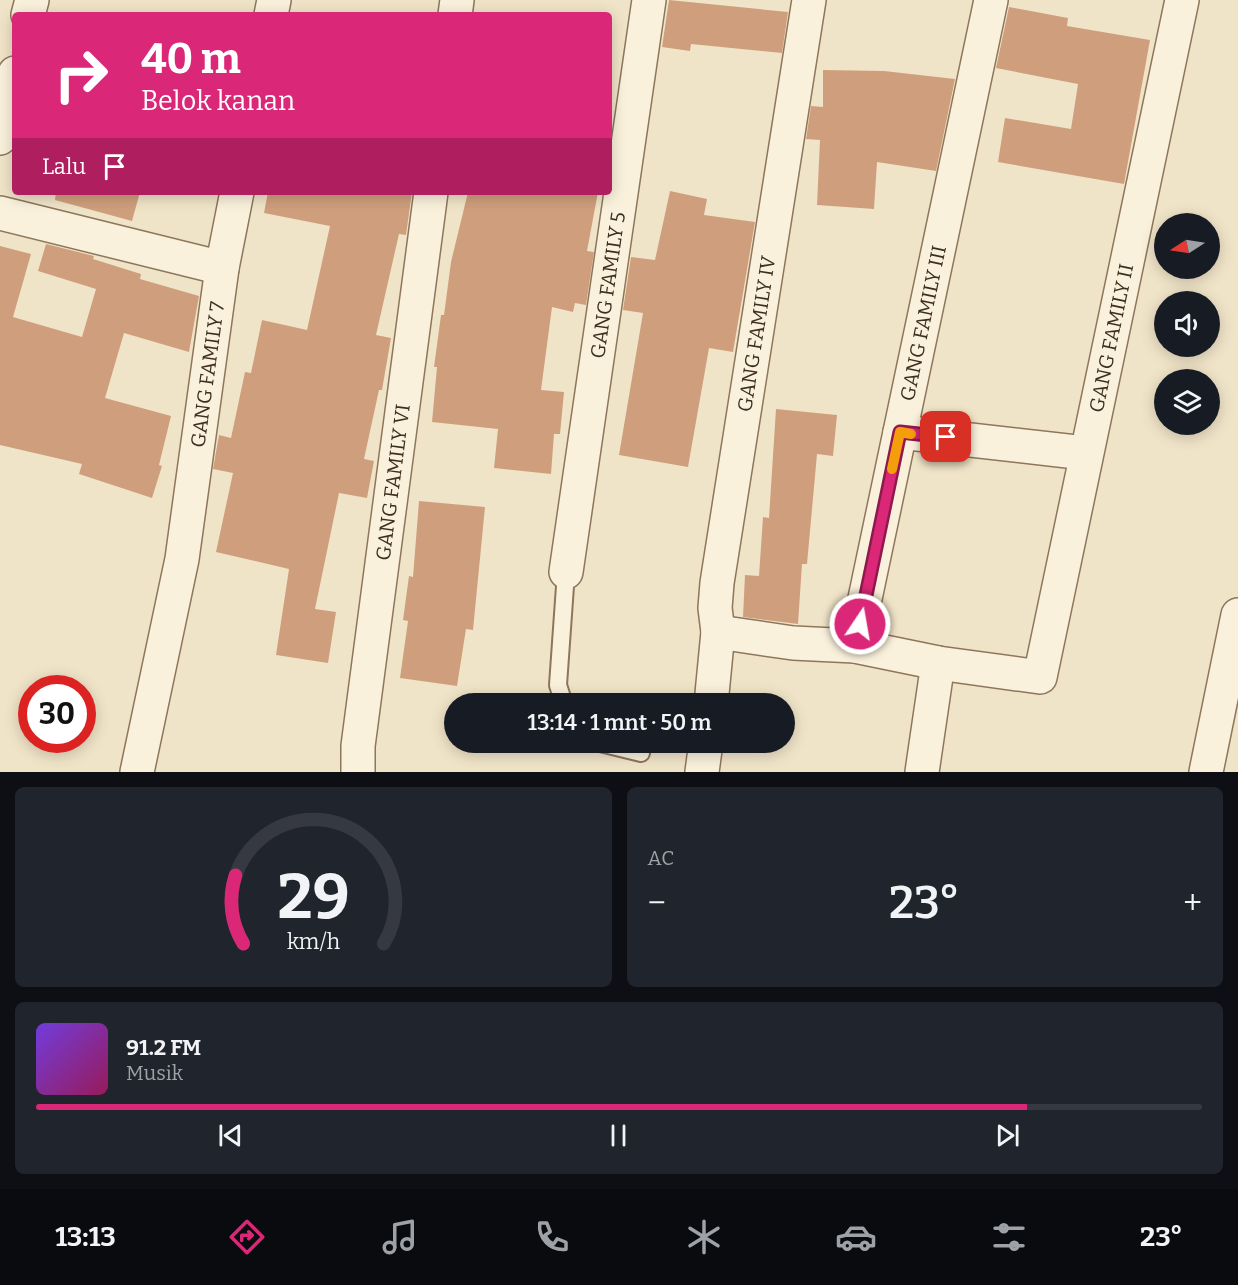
<!DOCTYPE html>
<html lang="id">
<meta charset="utf-8">
<style>
body{margin:0;font-family:Bitter,serif;background:#20242c;color:#f1f3f6;height:100vh;display:flex;flex-direction:column;font-size:22px;white-space:nowrap}
*{box-sizing:border-box;margin:0}
p{font-size:20px;color:#9ea1a6}
.icon{flex:none;width:33px;height:33px;fill:none;stroke:currentColor;stroke-width:2;stroke-linecap:round;stroke-linejoin:round}
.map{position:relative;height:772px;overflow:hidden}
.sheet{display:flex;flex-direction:column;gap:15px;padding:15px;background:#0d0f14;flex:1}
.sheet>*{flex:none}
.top-card{position:absolute;left:12px;top:12px;width:600px;height:183px;border-radius:6px;box-shadow:0 3px 15px #0003;background:#db2777;color:#fff;overflow:hidden}
.needle{width:39px;rotate:258deg}
.tools{position:absolute;left:1154px;top:213px;display:grid;gap:12px}
.tools a{display:grid;place-items:center;width:66px;height:66px;border-radius:50%;background:#171b24;box-shadow:0 3px 15px #0003;font-size:30px}
.speed{position:absolute;left:18px;top:675px;display:flex;gap:12px;font-size:30px;font-weight:700;text-align:center}
.speed>*{display:grid;place-content:center;width:78px;height:78px;border-radius:50%;background:#171b24;box-shadow:0 3px 15px #0003;line-height:1}
.speed .limit{border:9px solid #d22;background:#fff;color:#111}
.pin{position:absolute;display:grid;place-items:center;width:51px;height:51px;color:#fff;margin:-26px;border-radius:12px;box-shadow:0 3px 9px #0006}
.me{position:absolute;width:66px;margin:-33px;rotate:12deg;stroke-linejoin:round;filter:drop-shadow(0 0 4px #0008)}
.turn{display:flex;align-items:center;gap:21px;height:126px;padding:0 30px;font-size:27px}
.turn .icon{width:78px;height:78px;stroke-width:2.5}
.turn b{display:block;font-size:42px;line-height:51px}
.then{display:flex;align-items:center;height:57px;padding:0 30px;background:#0003;gap:12px;font-size:22px}
.big{font-size:45px;font-weight:600;line-height:1.1}
.sheet .card{flex:1;display:flex;flex-direction:column;justify-content:center;gap:9px;min-width:0;padding:0 21px;border-radius:9px;background:#20242c}
.sheet .dial{align-items:center;gap:0}
.dial svg{height:156px;overflow:visible;fill:none;stroke:#363941;stroke-width:7;stroke-linecap:round;text-anchor:middle}
.dial text{fill:#f1f3f6;stroke:none}
.song{display:flex;align-items:center;gap:18px}
.cover{width:72px;height:72px;border-radius:9px;background:linear-gradient(135deg,hsl(260 70% 55%),hsl(330 70% 35%))}
.played{height:6px;border-radius:3px;background:linear-gradient(90deg,#db2777 85%,#363941 85%)}
.keys{display:flex;justify-content:space-around;direction:ltr}
.heat{display:flex;justify-content:space-between;align-items:center;font-size:33px;direction:ltr}
.sheet .tiles{flex:1;display:grid;gap:15px;grid-template-columns:1fr 1fr}
.card:last-child{grid-column:span 2}
.trip{position:absolute;left:444px;top:693px;width:351px;height:60px;border-radius:30px;background:#171b24;box-shadow:0 3px 15px #0003;font-weight:600;line-height:60px;text-align:center}
.tab-bar{display:flex;height:96px;justify-content:space-around;align-items:center;background:#090b0e;color:#9ea1a6}
.tab-bar .icon{width:42px;height:42px}
.tab-bar .selected{color:#db2777}
.tab-bar b{font-size:27px;color:#f1f3f6}
.map>svg:first-child{display:block}
.building{fill:#cf9f7d}
.lines{fill:none;stroke-linecap:round;stroke-linejoin:round}
.service-casing{stroke:#8d765c;stroke-width:20}
.minor-casing{stroke:#8d765c;stroke-width:36}
.service{stroke:#faf1dc;stroke-width:16}
.minor{stroke:#faf1dc;stroke-width:33}
.route-casing{stroke:#8e194d;stroke-width:15}
.route{stroke:#db2777;stroke-width:10}
.slow{stroke:#f59e0b;stroke-width:10}
.labels{text-anchor:middle;dominant-baseline:central;stroke-width:5;stroke-linejoin:round;paint-order:stroke}
.street-label{font-size:20px;fill:#3d2e20;stroke:#f7eed8}
</style>
<div class="map">
<svg width="1238" height="772" viewBox="0 0 1238 772">
<rect width="100%" height="100%" fill="#f0e4c8"/>
<g class="building">
<path d="M669 0 788 12 782 53 691 44 690 51 662 47Z"/>
<path d="M1009 7 1068 18 1067 26 1150 40 1124 184 998 162 1005 118 1071 129 1078 84 996 68Z"/>
<path d="M823 70 884 71 955 79 936 171 877 162 874 209 817 205 820 140 806 139 811 106 823 107Z"/>
<path d="M670 191 707 199 704 215 755 222 733 352 709 348 688 467 619 455 643 313 623 310 631 257 655 260Z"/>
<path d="M56 192H140L132 221 55 200Z"/>
<path d="M268 192H412L406 235 399 234 376 335 391 338 382 390H379L364 459 374 461 367 498 339 493 315 609 336 612 328 663 276 655 289 569 216 552 233 473 213 469 219 435 231 438 245 372 251 373 262 320 307 330 330 226 264 213Z"/>
<path d="M468 192H598L587 251 594 252 586 305 575 303 573 312 552 307 541 390 564 392 560 434H554L551 474 494 468 498 429 432 422 437 367H434L441 315H444L451 262Z"/>
<path d="M46 244 94 256 93 259 141 274 140 279 199 296 189 352 124 333 105 398 171 416 159 465 162 466 152 498 79 474 82 464 0 445V246L31 254 13 317 82 337 96 289 38 271Z"/>
<path d="M776 409 837 415 833 456 817 454 807 564H802L798 624 743 617 745 575 759 576 763 517 769 518Z"/>
<path d="M419 501 485 507 473 630 466 629 457 686 400 678 408 621 403 620 409 576 413 577Z"/>
</g>
<g class="lines">
<g class="service-casing">
<g id="service">
<path d="M564 704 558 685 566 572"/>
<path d="M596 742 641 753"/>
</g>
</g>
<g class="minor-casing">
<g id="minor">
<path d="M28 15 32 0"/>
<path d="M271 15 274 0"/>
<path d="M455 15 457 0"/>
<path d="M0 138 15 73"/>
<path d="M0 213 222 268"/>
<path d="M900 432 1085 453"/>
<path id="s1" d="M566 572 649 0"/>
<path id="s2" d="M718 632 793 643 855 646 938 663 1040 677 1182 0"/>
<path id="s3" d="M855 646 991 0"/>
<path id="s4" d="M711 704 718 632 715 608 717 583 809 0"/>
<path id="s5" d="M137 772 182 559 222 268 237 192"/>
<path id="s6" d="M358 772V746L431 192"/>
<path d="M702 772 706 742"/>
<path d="M922 772 938 663"/>
<path d="M1206 772 1238 615"/>
</g>
</g>
<use href="#service" class="service"/>
<use href="#minor" class="minor"/>
</g>
<g class="lines">
<g class="route-casing">
<path id="route" d="M860 624 900 432 946 437"/>
</g>
<use href="#route" class="route"/>
<path class="slow" d="M892 469 900 432 911 434"/>
</g>
<g class="labels">
<g class="street-label">
<text stroke="none"><textPath href="#s1" startOffset="290">GANG FAMILY 5</textPath></text>
<text stroke="none"><textPath href="#s3" startOffset="330">GANG FAMILY III</textPath></text>
<text stroke="none"><textPath href="#s4" startOffset="374">GANG FAMILY IV</textPath></text>
<text stroke="none"><textPath href="#s2" startOffset="672">GANG FAMILY II</textPath></text>
<text stroke="none"><textPath href="#s5" startOffset="404">GANG FAMILY 7</textPath></text>
<text stroke="none"><textPath href="#s6" startOffset="292">GANG FAMILY VI</textPath></text>
</g>
</g>
</svg>
<div class="tools">
<a><svg class="needle" viewBox="-14 -14 28 28"><path d="M0-13l5 13h-10z" fill="#e53935"/><path d="M0 13l5-13h-10z" fill="#9ea1a6"/></svg></a>
<a><svg class="icon" aria-label="sound" viewBox="0 0 24 24"><path d="M4 9h4l5-4v14l-5-4H4zM17 9q2 3 0 6"/></svg></a>
<a><svg class="icon" aria-label="layers" viewBox="0 0 24 24"><path d="M12 4l9 5-9 5-9-5zM3 14l9 5 9-5"/></svg></a>
</div>
<div class="speed"><div class="limit">30</div></div>
<div class="pin" style="left:946px;top:437px;background:#d93025"><svg class="icon" aria-label="arrive" viewBox="0 0 24 24"><path d="M6 21V4h12l-3 4 3 4H6"/></svg></div>
<svg class="me" style="left:860px;top:624px" viewBox="-20 -20 40 40"><circle r="17" fill="#db2777" stroke="#fff" stroke-width="3"/><path d="M0-11L8 9 0 5-8 9z" fill="#fff"/></svg>
<div class="trip">13:14 · 1 mnt · 50 m</div>
<div class="top-card">
<div class="turn"><svg class="icon" aria-label="right" viewBox="0 0 24 24"><path d="M7 20v-9h11M14 6l5 5-5 5"/></svg><div><b>40 m</b>Belok kanan</div></div>
<div class="then">Lalu<svg class="icon" aria-label="arrive" viewBox="0 0 24 24"><path d="M6 21V4h12l-3 4 3 4H6"/></svg></div>
</div>
</div>
<section class="sheet">
<div class="tiles">
<div class="card dial"><svg viewBox="0 0 100 80">
<path d="M14 69A42 42 0 1 1 86 69"/>
<path d="M14 69A42 42 0 0 1 10 34" stroke="#db2777"/>
<text x="50" y="56" font-size="32" font-weight="700">29</text>
<text x="50" y="72" font-size="11">km/h</text>
</svg></div>
<div class="card"><p>AC</p>
<div class="heat"><a>−</a><b class="big">23°</b><a>+</a></div>
</div>
<div class="card">
<div class="song"><i class="cover"></i><div><b>91.2 FM</b><p>Musik</p></div></div>
<div class="played"></div>
<div class="keys"><svg class="icon" aria-label="previous" viewBox="0 0 24 24"><path d="M18 5L8 12l10 7zM5 5v14"/></svg><svg class="icon" aria-label="pause" viewBox="0 0 24 24"><path d="M8 5v14M16 5v14"/></svg><svg class="icon" aria-label="next" viewBox="0 0 24 24"><path d="M6 5l10 7-10 7zM19 5v14"/></svg></div>
</div>
</div>
</section>
<nav class="tab-bar">
<b>13:13</b>
<svg class="icon selected" aria-label="directions" viewBox="0 0 24 24"><path d="M12 3l9 9-9 9-9-9zM9 14v-3h6M13 9l2 2-2 2"/></svg>
<svg class="icon" aria-label="music" viewBox="0 0 24 24"><path d="M9 18V5l10-2v13"/><circle cx="6" cy="18" r="3"/><circle cx="16" cy="16" r="3"/></svg>
<svg class="icon" aria-label="phone" viewBox="0 0 24 24"><path d="M5 4h4l2 5-3 2q2 4 5 5l2-3 5 2v4C11 20 4 13 5 4z"/></svg>
<svg class="icon" aria-label="climate" viewBox="0 0 24 24"><path d="M12 3v18M4 7l16 10M4 17L20 7"/></svg>
<svg class="icon" aria-label="car" viewBox="0 0 24 24"><path d="M5 17H2v-5l4-1 3-4h7l3 4 3 1v5h-3M9 17h6M6 11h13"/><circle cx="7" cy="17" r="2"/><circle cx="17" cy="17" r="2"/></svg>
<svg class="icon" aria-label="filters" viewBox="0 0 24 24"><path d="M4 7h16M4 17h16"/><circle cx="9" cy="7" r="2"/><circle cx="15" cy="17" r="2"/></svg>
<b>23°</b>
</nav>
